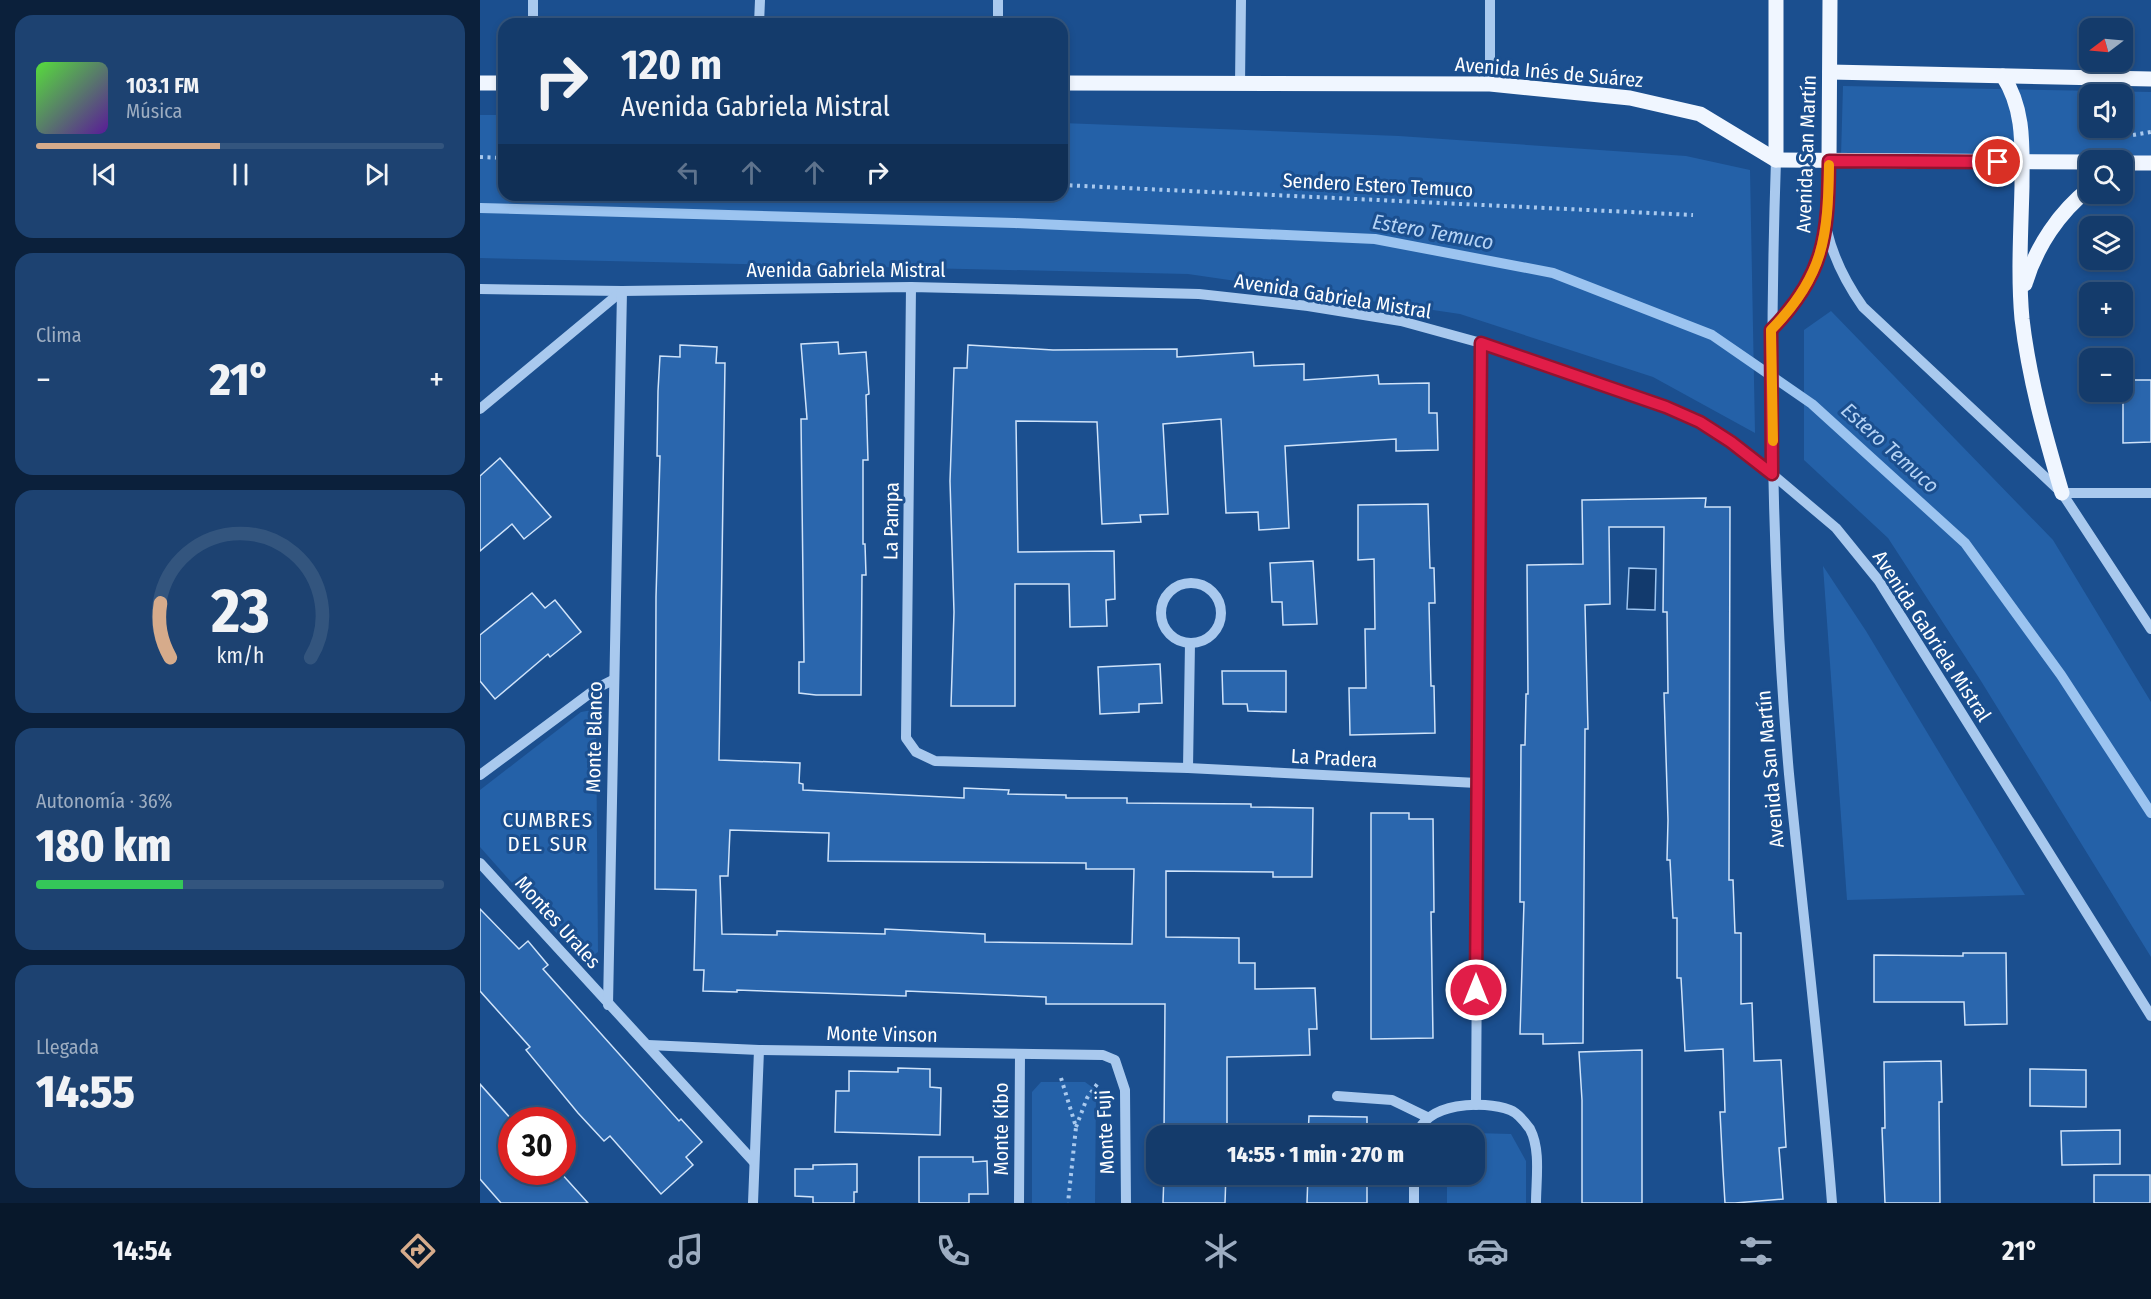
<!DOCTYPE html>
<html lang="es">
<meta charset="utf-8">
<style>
body{margin:0;font-family:"Fira Sans Condensed",sans-serif;background:#1d4271;color:#f1f3f6;height:100vh;display:flex;flex-direction:column;font-size:22px;white-space:nowrap}
*{box-sizing:border-box;margin:0}
p{font-size:20px;color:#9dadc1}
.icon{flex:none;width:33px;height:33px;fill:none;stroke:currentColor;stroke-width:2;stroke-linecap:round;stroke-linejoin:round}
.map{position:relative;flex:1;overflow:hidden}
.side{display:flex;flex-direction:column;gap:15px;padding:15px;background:#0b203b;width:480px}
.side>*{flex:none}
.top-card{position:absolute;left:18px;top:18px;width:570px;height:183px;border-radius:18px;box-shadow:0 3px 9px #0003,0 0 0 2px #33557e;background:#143b6b;color:#f1f3f6;overflow:hidden}
.needle{width:39px;rotate:254deg}
.fabs{position:absolute;left:1599px;top:18px;display:grid;gap:12px}
.fabs a{display:grid;place-items:center;width:54px;height:54px;border-radius:12px;background:#143b6b;box-shadow:0 3px 9px #0003,0 0 0 2px #33557e;font-size:30px}
.speed{position:absolute;left:18px;top:1107px;display:flex;gap:12px;font-size:30px;font-weight:700;text-align:center}
.speed>*{display:grid;place-content:center;width:78px;height:78px;border-radius:50%;background:#143b6b;box-shadow:0 3px 9px #0003,0 0 0 2px #33557e;line-height:1}
.speed .limit{border:9px solid #d22;background:#fff;color:#111}
.pin{position:absolute;display:grid;place-items:center;width:51px;height:51px;color:#fff;margin:-26px;border:3px solid #fff;border-radius:50%;box-shadow:0 2px 6px #0007}
.me{position:absolute;width:66px;margin:-33px;rotate:0deg;stroke-linejoin:round;filter:drop-shadow(0 0 4px #0008)}
.turn{display:flex;align-items:center;gap:21px;height:126px;padding:0 24px;font-size:27px}
.turn .icon{width:78px;height:78px;stroke-width:2.5}
.turn b{display:block;font-size:42px;line-height:51px}
.lanes{display:flex;align-items:center;height:57px;padding:0 24px;background:#0003;justify-content:center;gap:30px;direction:ltr}
.lanes .off{opacity:.35}
.big{font-size:45px;font-weight:800;line-height:1.1}
.side .widget{flex:1;display:flex;flex-direction:column;justify-content:center;gap:9px;min-width:0;padding:0 21px;border-radius:18px;background:#1d4271}
.side .dial{align-items:center;gap:0}
.dial svg{height:156px;overflow:visible;fill:none;stroke:#33557e;stroke-width:7;stroke-linecap:round;text-anchor:middle}
.dial text{fill:#f1f3f6;stroke:none}
.song{display:flex;align-items:center;gap:18px}
.cover{width:72px;height:72px;border-radius:9px;background:linear-gradient(135deg,hsl(110 70% 55%),hsl(270 70% 35%))}
.played{height:6px;border-radius:3px;background:linear-gradient(90deg,#d6ab8b 45%,#33557e 45%)}
.keys{display:flex;justify-content:space-around;direction:ltr}
.heat{display:flex;justify-content:space-between;align-items:center;font-size:33px;direction:ltr}
.charge{height:9px;border-radius:4px;background:linear-gradient(90deg,#34c759 36%,#33557e 0)}
.trip{position:absolute;left:666px;top:1125px;width:339px;height:60px;border-radius:18px;background:#143b6b;box-shadow:0 3px 9px #0003,0 0 0 2px #33557e;font-weight:800;line-height:60px;text-align:center}
.dock{display:flex;height:96px;justify-content:space-around;align-items:center;background:#08182b;color:#9dadc1}
.dock .icon{width:42px;height:42px}
.dock .active{color:#d6ab8b}
.dock b{font-size:27px;color:#f1f3f6}
main{display:flex;flex:1;min-height:0}
.map>svg:first-child{display:block}
.green{fill:#2461a8;fill-rule:evenodd}
.water{fill:#123a6d;stroke:#9cc4f0;stroke-width:1.5}
.lines{fill:none;stroke-linecap:round;stroke-linejoin:round}
.stream{stroke:#9cc4f0;stroke-width:10}
.building{fill:#2a66ad;stroke:#cfe3fa;stroke-width:1.5;fill-rule:evenodd}
.path{stroke:#a9c9ee;stroke-width:4;stroke-dasharray:3 4.5;stroke-linecap:butt}
.minor{stroke:#a9c9ee;stroke-width:10}
.major{stroke:#f0f6ff;stroke-width:15}
.route-casing{stroke:#92132f;stroke-width:15}
.route{stroke:#e11d48;stroke-width:10}
.slow{stroke:#f59e0b;stroke-width:10}
.labels{text-anchor:middle;dominant-baseline:central;stroke-width:6;stroke-linejoin:round;paint-order:stroke}
.street-label{font-size:20px;fill:#fff;stroke:#1b4f8f}
.water-label{font-size:21px;font-style:italic;fill:#b5d3f5;stroke:#1b4f8f}
.neighbourhood-label{font-size:21px;letter-spacing:1.5px;fill:#fff;stroke:#1b4f8f}
</style>
<main>
<section class="side">
<div class="widget">
<div class="song"><i class="cover"></i><div><b>103.1 FM</b><p>Música</p></div></div>
<div class="played"></div>
<div class="keys"><svg class="icon" aria-label="previous" viewBox="0 0 24 24"><path d="M18 5L8 12l10 7zM5 5v14"/></svg><svg class="icon" aria-label="pause" viewBox="0 0 24 24"><path d="M8 5v14M16 5v14"/></svg><svg class="icon" aria-label="next" viewBox="0 0 24 24"><path d="M6 5l10 7-10 7zM19 5v14"/></svg></div>
</div>
<div class="widget"><p>Clima</p>
<div class="heat"><a>−</a><b class="big">21°</b><a>+</a></div>
</div>
<div class="widget dial"><svg viewBox="0 0 100 80">
<path d="M14 69A42 42 0 1 1 86 69"/>
<path d="M14 69A42 42 0 0 1 9 41" stroke="#d6ab8b"/>
<text x="50" y="56" font-size="32" font-weight="700">23</text>
<text x="50" y="72" font-size="11">km/h</text>
</svg></div>
<div class="widget"><p>Autonomía · 36%</p><b class="big">180 km</b><div class="charge"></div></div>
<div class="widget"><p>Llegada</p><b class="big">14:55</b></div>
</section>
<div class="map">
<svg width="1671" height="1203" viewBox="0 0 1671 1203">
<rect width="100%" height="100%" fill="#1b4f8f"/>
<g class="green">
<path d="M1363 86 1671 92V156H1361ZM1610 94H1642V128H1610Z"/>
<path d="M0 115H24V195H582V123L919 136 1206 156 1270 170 1275 433 1173 377 980 314 708 274 0 258Z"/>
<path d="M1351 311 1573 540 1671 702V957L1501 681 1408 538 1324 460V330Z"/>
<path d="M1343 566 1386 631 1545 895 1367 900Z"/>
<path d="M112 710 116 717 118 952 106 960 95 954 0 847V790L101 712Z"/>
<path d="M561 1082H605L616 1090 615 1203H552V1092Z"/>
<path d="M994 1133 1031 1134 1046 1161V1203H967V1175L994 1174V1136L990 1135Z"/>
</g>
<path class="water" d="M1149 568 1176 569 1175 610 1147 609Z"/>
<g class="lines">
<path class="stream" d="M0 208 535 223 895 239 1073 273 1232 335 1332 404 1485 543 1581 675 1671 813"/>
</g>
<g class="building">
<path d="M358 342 359 354 386 352 389 394 386 395 388 460H383V544H385L386 575H382L381 695H336L319 693V662H324L321 419H327L321 344Z"/>
<path d="M200 345 237 347 236 363H245L239 760 320 763 319 783 323 784V790L484 798V788L529 790 528 794 586 795V798H647V803L771 804V807L833 808 832 877H793V872L686 871V937L759 938V963H775V989L835 988 837 1029H829L830 1055 747 1057V1136H684L685 1004H566V997L426 991V996L257 990V992L223 991 224 970H214L216 890 175 889 176 597 180 456H177L178 391 180 356 200 357ZM250 830 349 833 348 861 606 863V869H654L652 944 505 942V934L405 929V934L297 931V935L242 934 240 876H248Z"/>
<path d="M488 345 573 350 697 349V357L773 352 774 366 824 364V380L898 375 899 384 949 383V413H957L958 450 916 451V439L805 446 809 528 779 530 778 512 746 513 741 419 683 424 688 514 660 515 661 522 622 524 617 422 536 421 538 552 634 551 635 599 626 600 627 626 590 627 589 584H535V706H471L474 612 470 481 474 368H487Z"/>
<path d="M1643 380H1671V442L1643 443Z"/>
<path d="M20 458 71 517 44 539 32 524 0 551V476Z"/>
<path d="M1226 498 1225 507H1250L1249 880H1253L1255 933H1261V1004L1272 1003 1274 1061 1301 1060 1306 1147 1299 1148 1303 1199 1255 1203H1245L1243 1171 1240 1112H1245L1243 1049 1205 1051 1201 978H1197V918H1193L1190 860H1187L1188 820 1184 693H1188L1187 612H1183L1184 527H1129L1130 604 1105 605 1108 729H1105L1103 1043 1063 1044V1034H1040L1044 902H1040L1041 745H1045L1046 694H1048L1047 565 1103 564 1102 500Z"/>
<path d="M948 504 950 568H954L955 603H949L951 686H954L955 733 870 735 869 688H886L885 629H895L894 559 878 560V505Z"/>
<path d="M833 561 837 624 803 625 802 602H792L790 563Z"/>
<path d="M52 593 65 608 75 600 101 632 70 657 68 654 15 699 0 681V635Z"/>
<path d="M680 664 682 703 659 704V712L620 714 618 667Z"/>
<path d="M742 671H806V712L768 711 767 704H743Z"/>
<path d="M891 813H929V819H953L954 912H951L953 1038 891 1039Z"/>
<path d="M0 909 39 949 48 941 68 965 63 969 199 1121 201 1119 222 1142 206 1157 213 1165 181 1194 130 1136 124 1141 98 1113 46 1050 50 1047 0 991Z"/>
<path d="M1483 953H1526L1527 1024 1485 1025 1484 1002H1394V955L1483 956Z"/>
<path d="M1162 1050V1203H1102V1100L1099 1052Z"/>
<path d="M1461 1061 1462 1102H1459L1460 1203H1405L1402 1128H1405L1404 1062Z"/>
<path d="M418 1068 450 1069V1087L461 1088 460 1135 355 1132 356 1091H369V1071L418 1072Z"/>
<path d="M1550 1069 1606 1070V1107L1550 1106Z"/>
<path d="M0 1084 32 1120V1172H80L108 1203H21L0 1179Z"/>
<path d="M829 1116 887 1117V1136H828Z"/>
<path d="M1640 1130V1164L1582 1165 1581 1131Z"/>
<path d="M439 1157H493V1162L507 1161 508 1194H489V1203H439Z"/>
<path d="M377 1164V1192H374V1203H333V1197L315 1196V1169H333V1165Z"/>
<path d="M684 1174H746L745 1203H683Z"/>
<path d="M828 1174H887V1203H827Z"/>
<rect x="1614" y="1175" width="56" height="28"/>
</g>
<g class="lines">
<g class="path">
<path d="M1653 135 1671 132"/>
<path d="M0 157 24 158"/>
<path d="M582 185 1213 215"/>
<path d="M581 1078 596 1127 588 1203"/>
<path d="M596 1127 607 1098 618 1083"/>
</g>
<g class="minor">
<path d="M53 24V0"/>
<path d="M279 24 280 0"/>
<path d="M518 24V0"/>
<path d="M760 84 761 0"/>
<path d="M1010 84V0"/>
<path d="M1296 160C1289 365 1291 570 1309 774 1323 917 1341 1060 1352 1203"/>
<path d="M1347 231C1354 260 1366 283 1383 307L1582 493 1671 629"/>
<path d="M431 287 426 738 436 752 455 761 708 768 997 783"/>
<path d="M0 289 142 291 431 287 719 294 828 306 921 321 1001 343 1186 407 1220 422 1272 457 1356 528 1399 581 1671 1016"/>
<path d="M1291 330C1345 275 1348 234 1349 161"/>
<path d="M0 409 142 291"/>
<path d="M1582 493H1671"/>
<circle cx="711" cy="613" r="30"/>
<path d="M708 768 710 643"/>
<path d="M0 775 117 688 133 680"/>
<path d="M0 863 274 1162"/>
<path d="M128 1005 142 291"/>
<path d="M168 1045 279 1050 623 1055 635 1060 645 1090 646 1203"/>
<path d="M857 1096 912 1100 947 1117"/>
<path d="M996 1105 1001 343"/>
<path d="M937 1136C945 1102 1003 1100 1030 1110 1038 1113 1045 1122 1050 1129 1061 1150 1056 1180 1056 1203"/>
<path d="M273 1203 279 1050"/>
<path d="M539 1203 540 1054"/>
<path d="M934 1203V1174"/>
</g>
<g class="major">
<path d="M1350 72 1671 79"/>
<path d="M1523 76C1545 110 1542 147 1542 186 1541 230 1538 275 1542 319 1549 379 1565 435 1582 493"/>
<path d="M0 83H24"/>
<path d="M582 83 1010 84 1150 98 1220 114 1296 160 1610 162"/>
<path d="M1296 160V0"/>
<path d="M1349 161 1350 0"/>
<path d="M1642 163H1671"/>
<path d="M1545 284C1556 247 1579 212 1610 188"/>
</g>
</g>
<g class="lines">
<g class="route-casing">
<path id="route" d="M996 990 1001 343 1186 407 1220 422 1251 442 1292 474 1291 330C1345 275 1348 235 1349 161L1518 162"/>
</g>
<use href="#route" class="route"/>
<path class="slow" d="M1293 441 1291 330C1344 276 1348 237 1349 165"/>
</g>
<g class="labels">
<g class="street-label">
<text transform="translate(1069 72) rotate(5)">Avenida Inés de Suárez</text>
<text transform="translate(1326 154) rotate(-88)">Avenida San Martín</text>
<text transform="translate(898 185) rotate(3)">Sendero Estero Temuco</text>
<text x="366" y="270">Avenida Gabriela Mistral</text>
<text transform="translate(853 296) rotate(9)">Avenida Gabriela Mistral</text>
<text transform="translate(411 521) rotate(-89)">La Pampa</text>
<text transform="translate(1452 636) rotate(57)">Avenida Gabriela Mistral</text>
<text transform="translate(114 737) rotate(-89)">Monte Blanco</text>
<text transform="translate(854 758) rotate(3)">La Pradera</text>
<text transform="translate(1290 769) rotate(-95)">Avenida San Martín</text>
<text transform="translate(78 922) rotate(48)">Montes Urales</text>
<text transform="translate(402 1034) rotate(1)">Monte Vinson</text>
<text transform="translate(521 1129) rotate(-90)">Monte Kibo</text>
<text transform="translate(625 1132) rotate(-93)">Monte Fuji</text>
</g>
<g class="water-label">
<text transform="translate(953 232) rotate(10)">Estero Temuco</text>
<text transform="translate(1410 448) rotate(42)">Estero Temuco</text>
</g>
<g class="neighbourhood-label">
<text x="68" y="820">CUMBRES<tspan x="68" dy="24">DEL SUR</tspan></text>
</g>
</g>
</svg>
<div class="fabs">
<a><svg class="needle" viewBox="-14 -14 28 28"><path d="M0-13l5 13h-10z" fill="#e53935"/><path d="M0 13l5-13h-10z" fill="#9dadc1"/></svg></a>
<a><svg class="icon" aria-label="sound" viewBox="0 0 24 24"><path d="M4 9h4l5-4v14l-5-4H4zM17 9q2 3 0 6"/></svg></a>
<a><svg class="icon" aria-label="search" viewBox="0 0 24 24"><circle cx="10" cy="10" r="6"/><path d="M15 15l6 6"/></svg></a>
<a><svg class="icon" aria-label="layers" viewBox="0 0 24 24"><path d="M12 4l9 5-9 5-9-5zM3 14l9 5 9-5"/></svg></a>
<a>+</a>
<a>−</a>
</div>
<div class="speed"><div class="limit">30</div></div>
<div class="pin" style="left:1518px;top:162px;background:#d93025"><svg class="icon" aria-label="arrive" viewBox="0 0 24 24"><path d="M6 21V4h12l-3 4 3 4H6"/></svg></div>
<svg class="me" style="left:996px;top:990px" viewBox="-20 -20 40 40"><circle r="17" fill="#e11d48" stroke="#fff" stroke-width="3"/><path d="M0-11L8 9 0 5-8 9z" fill="#fff"/></svg>
<div class="trip">14:55 · 1 min · 270 m</div>
<div class="top-card">
<div class="turn"><svg class="icon" aria-label="right" viewBox="0 0 24 24"><path d="M7 20v-9h11M14 6l5 5-5 5"/></svg><div><b>120 m</b>Avenida Gabriela Mistral</div></div>
<div class="lanes"><svg class="icon off" aria-label="left" viewBox="0 0 24 24"><path d="M17 20v-9H6M10 6l-5 5 5 5"/></svg><svg class="icon off" aria-label="ahead" viewBox="0 0 24 24"><path d="M12 20V5M6 11l6-6 6 6"/></svg><svg class="icon off" aria-label="ahead" viewBox="0 0 24 24"><path d="M12 20V5M6 11l6-6 6 6"/></svg><svg class="icon" aria-label="right" viewBox="0 0 24 24"><path d="M7 20v-9h11M14 6l5 5-5 5"/></svg></div>
</div>
</div>
</main>
<nav class="dock">
<b>14:54</b>
<svg class="icon active" aria-label="directions" viewBox="0 0 24 24"><path d="M12 3l9 9-9 9-9-9zM9 14v-3h6M13 9l2 2-2 2"/></svg>
<svg class="icon" aria-label="music" viewBox="0 0 24 24"><path d="M9 18V5l10-2v13"/><circle cx="6" cy="18" r="3"/><circle cx="16" cy="16" r="3"/></svg>
<svg class="icon" aria-label="phone" viewBox="0 0 24 24"><path d="M5 4h4l2 5-3 2q2 4 5 5l2-3 5 2v4C11 20 4 13 5 4z"/></svg>
<svg class="icon" aria-label="climate" viewBox="0 0 24 24"><path d="M12 3v18M4 7l16 10M4 17L20 7"/></svg>
<svg class="icon" aria-label="car" viewBox="0 0 24 24"><path d="M5 17H2v-5l4-1 3-4h7l3 4 3 1v5h-3M9 17h6M6 11h13"/><circle cx="7" cy="17" r="2"/><circle cx="17" cy="17" r="2"/></svg>
<svg class="icon" aria-label="filters" viewBox="0 0 24 24"><path d="M4 7h16M4 17h16"/><circle cx="9" cy="7" r="2"/><circle cx="15" cy="17" r="2"/></svg>
<b>21°</b>
</nav>
